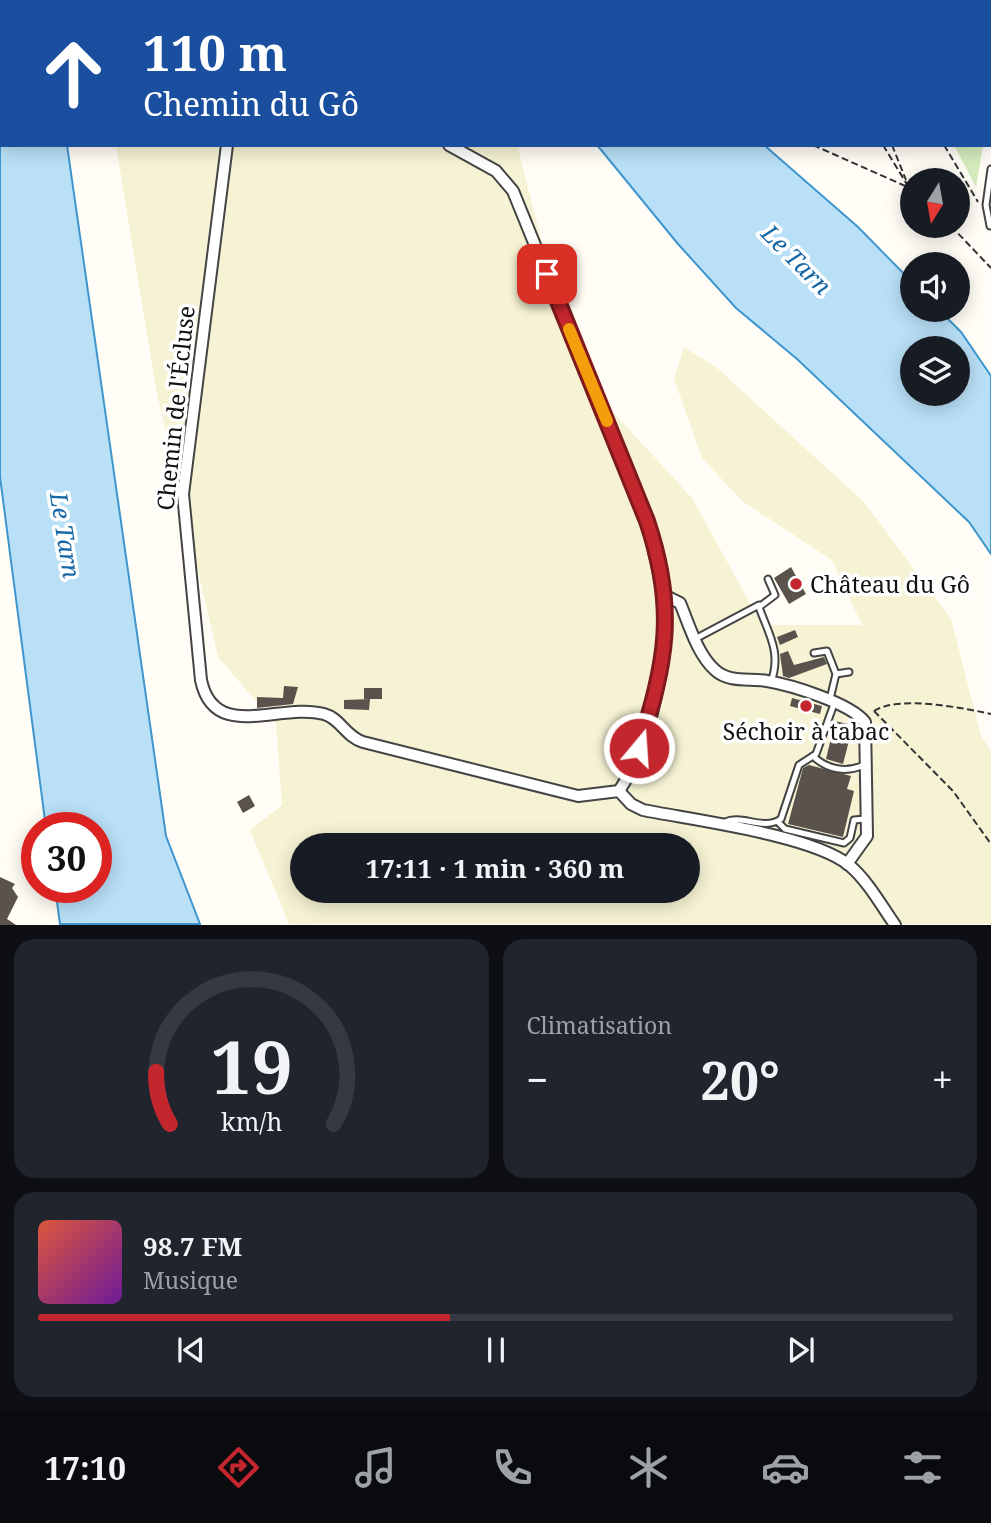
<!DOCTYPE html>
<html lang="fr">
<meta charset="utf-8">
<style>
body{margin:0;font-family:"Noto Serif",serif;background:#20242c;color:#f1f3f6;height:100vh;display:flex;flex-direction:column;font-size:26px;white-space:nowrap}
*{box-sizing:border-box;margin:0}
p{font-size:23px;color:#9ea1a6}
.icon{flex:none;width:38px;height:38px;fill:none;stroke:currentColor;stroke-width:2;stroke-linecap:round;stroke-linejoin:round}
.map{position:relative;height:925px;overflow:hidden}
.drawer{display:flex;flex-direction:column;gap:14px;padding:14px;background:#0d0f14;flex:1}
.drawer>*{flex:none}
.banner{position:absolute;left:0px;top:0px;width:992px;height:147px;box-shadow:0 4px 18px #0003;background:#1a4fa0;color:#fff;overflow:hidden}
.needle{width:46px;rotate:191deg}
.controls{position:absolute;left:900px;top:168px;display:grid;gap:14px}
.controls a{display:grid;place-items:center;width:70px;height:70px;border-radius:50%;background:#171b24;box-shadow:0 4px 18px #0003;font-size:35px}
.speed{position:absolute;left:21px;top:812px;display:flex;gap:14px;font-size:35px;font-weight:700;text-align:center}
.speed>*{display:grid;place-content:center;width:91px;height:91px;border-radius:50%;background:#171b24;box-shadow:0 4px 18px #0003;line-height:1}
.speed .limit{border:10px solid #d22;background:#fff;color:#111}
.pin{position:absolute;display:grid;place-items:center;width:60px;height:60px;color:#fff;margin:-30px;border-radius:14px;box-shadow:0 4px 10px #0006}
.me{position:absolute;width:77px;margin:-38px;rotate:18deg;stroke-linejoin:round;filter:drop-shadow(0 0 5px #0008)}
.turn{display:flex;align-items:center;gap:24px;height:147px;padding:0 28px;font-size:32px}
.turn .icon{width:91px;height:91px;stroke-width:2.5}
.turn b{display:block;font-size:49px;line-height:60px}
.big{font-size:52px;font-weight:700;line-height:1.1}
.drawer .card{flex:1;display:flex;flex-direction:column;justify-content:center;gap:10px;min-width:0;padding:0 24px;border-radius:21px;background:#20242c}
.drawer .dial{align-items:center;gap:0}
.dial svg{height:182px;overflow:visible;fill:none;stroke:#363941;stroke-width:7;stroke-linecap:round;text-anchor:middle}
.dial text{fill:#f1f3f6;stroke:none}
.song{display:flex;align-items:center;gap:21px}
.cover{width:84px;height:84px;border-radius:10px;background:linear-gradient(135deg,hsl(10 70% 55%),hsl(280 70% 35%))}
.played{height:7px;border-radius:4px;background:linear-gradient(90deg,#c4262e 45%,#363941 45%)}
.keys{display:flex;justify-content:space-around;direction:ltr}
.heat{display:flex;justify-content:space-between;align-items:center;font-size:38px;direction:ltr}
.drawer .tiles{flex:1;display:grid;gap:14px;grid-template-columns:1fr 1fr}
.card:last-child{grid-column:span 2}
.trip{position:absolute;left:290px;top:833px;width:410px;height:70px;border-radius:35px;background:#171b24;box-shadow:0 4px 18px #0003;font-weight:700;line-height:70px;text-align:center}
.tabs{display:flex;height:112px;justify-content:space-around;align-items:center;background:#090b0e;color:#9ea1a6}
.tabs .icon{width:49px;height:49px}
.tabs .selected{color:#c4262e}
.tabs b{font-size:32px;color:#f1f3f6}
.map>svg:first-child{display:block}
.farmland{fill:#f6f3d4;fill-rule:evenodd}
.green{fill:#d5ebbd}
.water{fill:#b9e0f7;stroke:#3f96cf;stroke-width:2;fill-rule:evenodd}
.building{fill:#5a524d}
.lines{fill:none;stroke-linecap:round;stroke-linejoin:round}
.lane-casing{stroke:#444;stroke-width:9}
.street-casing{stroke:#444;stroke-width:14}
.path{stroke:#333;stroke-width:2;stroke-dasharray:7 3.5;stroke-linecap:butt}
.lane{stroke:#fff;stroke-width:5}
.street{stroke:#fff;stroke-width:10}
.route-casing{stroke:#7f191e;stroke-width:18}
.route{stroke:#c4262e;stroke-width:12}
.slow{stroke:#f59e0b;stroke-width:12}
.poi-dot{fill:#c4262e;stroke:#fff;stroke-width:2.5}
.labels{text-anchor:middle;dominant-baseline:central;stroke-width:7;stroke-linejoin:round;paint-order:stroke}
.street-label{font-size:23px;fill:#111;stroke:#fff}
.poi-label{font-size:23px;fill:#111;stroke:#fff;text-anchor:start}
.water-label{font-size:24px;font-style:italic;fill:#1768a6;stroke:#fff}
</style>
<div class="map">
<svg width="991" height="925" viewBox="0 0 991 925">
<rect width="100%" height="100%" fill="#fffdf5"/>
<g class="farmland">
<path d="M93 0H499L498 2Z"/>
<path d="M116 145H517L550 273 613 412 692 498 762 625H862L832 560 742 501 702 458 674 379 684 347 717 368 865 503 951 619 981 736 991 751V924H289L250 830 282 805 276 724 218 657 156 389ZM303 845H688V891H303Z"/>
</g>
<path class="green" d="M954 145H983L976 187Z"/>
<g class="water">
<path d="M0 0H46L2 2V145H67L166 836 200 924H60L55 887H96V828H46L0 477Z"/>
<path d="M597 145H764L858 227 912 282V310H939L961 332 991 376V554L969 522 797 359 736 308 678 244ZM957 348V394H912V348Z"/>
</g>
<g class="building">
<path d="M791 567 806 594 789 604 774 578Z"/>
<path d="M795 630 798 637 780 645 777 637Z"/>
<path d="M788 651 794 665 824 657 827 664 789 678 783 676 780 654Z"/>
<path d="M284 686 298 687 293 704 257 708V697L283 698Z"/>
<rect x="364" y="688" width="18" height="11"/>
<path d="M792 698 822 706 820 714 790 706Z"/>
<path d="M370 699 369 710 344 709V700Z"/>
<path d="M835 721 848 724 847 728 852 729 843 764 826 759Z"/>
<path d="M809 765 851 776 847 789 854 791 843 837 788 824 803 768Z"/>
<path d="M249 795 255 806 243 813 237 802Z"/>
<path d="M0 877 15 884 12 888 18 897 7 919 16 925H0Z"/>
</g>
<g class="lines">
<g class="lane-casing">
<g id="lane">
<path d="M990 226 986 205 991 169"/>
<path d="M768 579 775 595 759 607C768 633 782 652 771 682"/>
<path d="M695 639 759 605"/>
<path d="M814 653 827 651 836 674 830 699"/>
<path d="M836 674 849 672"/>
<path d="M813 756C827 770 847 773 864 765"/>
<path d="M725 822C742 814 763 831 781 819L799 765 816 754 834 704"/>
<path d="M778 822 785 829 844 843 850 838 854 820 865 819"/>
</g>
</g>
<g class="street-casing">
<g id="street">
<path d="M245 2 246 0"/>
<path d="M227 145 183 494 201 680C214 743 280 702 324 714 340 718 346 737 363 742L578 796 619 791C654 739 667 657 664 595"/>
<path d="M449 145 496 171 513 191 647 521 664 595 680 603C689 624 697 654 715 670 729 683 749 678 767 681 791 685 850 703 865 722L867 836 847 864"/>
<path d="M619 791 631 804 643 810C693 820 812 835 849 865 868 881 881 905 895 925"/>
</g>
</g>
<g class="path">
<path d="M698 0V2"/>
<path d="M807 0 808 2"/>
<path d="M844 0V2"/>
<path d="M874 0V2"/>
<path d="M813 145 912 189"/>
<path d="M883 145 908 186"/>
<path d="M892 145 906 180"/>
<path d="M944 145 978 202"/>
<path d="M951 226 991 268"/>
<path d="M874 711 953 791 991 844"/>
<path d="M874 711C898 695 964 708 991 714"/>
</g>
<use href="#lane" class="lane"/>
<use href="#street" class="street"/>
</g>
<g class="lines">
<g class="route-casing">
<path id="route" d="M547 274 647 521C677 610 666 662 639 748"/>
</g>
<use href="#route" class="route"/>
<path class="slow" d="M569 329 607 421"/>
</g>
<g class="poi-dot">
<circle cx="796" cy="584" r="7"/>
<circle cx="806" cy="706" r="7"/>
</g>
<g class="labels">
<g class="street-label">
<text transform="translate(175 408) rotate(-84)">Chemin de l'Écluse</text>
</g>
<g class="poi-label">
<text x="810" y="584">Château du Gô</text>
<text x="806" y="731" text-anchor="middle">Séchoir à tabac</text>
</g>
<g class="water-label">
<text transform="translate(797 259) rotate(45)">Le Tarn</text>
<text transform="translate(66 535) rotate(81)">Le Tarn</text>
</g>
</g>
</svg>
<div class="controls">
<a><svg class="needle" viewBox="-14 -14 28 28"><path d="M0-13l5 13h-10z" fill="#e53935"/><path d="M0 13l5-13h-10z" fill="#9ea1a6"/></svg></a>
<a><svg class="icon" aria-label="sound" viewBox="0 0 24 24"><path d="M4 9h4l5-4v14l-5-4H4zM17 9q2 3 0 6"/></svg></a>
<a><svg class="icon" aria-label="layers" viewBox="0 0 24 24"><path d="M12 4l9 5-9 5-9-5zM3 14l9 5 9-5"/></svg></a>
</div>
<div class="speed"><div class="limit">30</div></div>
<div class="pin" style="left:547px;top:274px;background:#d93025"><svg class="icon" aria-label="arrive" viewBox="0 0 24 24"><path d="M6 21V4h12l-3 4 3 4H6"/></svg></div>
<svg class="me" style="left:639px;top:748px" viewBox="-20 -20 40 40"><circle r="17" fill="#c4262e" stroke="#fff" stroke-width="3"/><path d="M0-11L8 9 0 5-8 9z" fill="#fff"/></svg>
<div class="trip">17:11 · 1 min · 360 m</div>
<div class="banner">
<div class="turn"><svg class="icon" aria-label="ahead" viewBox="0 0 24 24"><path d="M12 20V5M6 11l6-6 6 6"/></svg><div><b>110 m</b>Chemin du Gô</div></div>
</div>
</div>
<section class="drawer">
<div class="tiles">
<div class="card dial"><svg viewBox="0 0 100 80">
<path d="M14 69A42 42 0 1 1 86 69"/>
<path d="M14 69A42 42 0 0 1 8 46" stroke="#c4262e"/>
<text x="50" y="56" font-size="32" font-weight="700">19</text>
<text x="50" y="72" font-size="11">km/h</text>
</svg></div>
<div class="card"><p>Climatisation</p>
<div class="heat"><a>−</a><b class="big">20°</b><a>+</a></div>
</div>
<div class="card">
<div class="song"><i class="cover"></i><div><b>98.7 FM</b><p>Musique</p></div></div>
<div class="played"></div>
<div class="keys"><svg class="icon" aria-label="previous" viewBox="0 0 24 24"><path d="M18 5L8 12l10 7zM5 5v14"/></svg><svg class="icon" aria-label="pause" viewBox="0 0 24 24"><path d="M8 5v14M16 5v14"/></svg><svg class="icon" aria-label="next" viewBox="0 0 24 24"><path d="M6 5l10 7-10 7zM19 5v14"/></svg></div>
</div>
</div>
</section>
<nav class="tabs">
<b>17:10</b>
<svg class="icon selected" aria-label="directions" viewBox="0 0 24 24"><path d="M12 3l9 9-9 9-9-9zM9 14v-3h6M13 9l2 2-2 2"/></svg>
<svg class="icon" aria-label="music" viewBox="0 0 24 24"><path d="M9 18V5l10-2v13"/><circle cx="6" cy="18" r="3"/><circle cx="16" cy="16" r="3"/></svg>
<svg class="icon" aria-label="phone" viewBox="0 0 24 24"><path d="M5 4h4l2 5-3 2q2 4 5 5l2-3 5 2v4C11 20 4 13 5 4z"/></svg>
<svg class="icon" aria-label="climate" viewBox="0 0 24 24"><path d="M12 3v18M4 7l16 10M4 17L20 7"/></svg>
<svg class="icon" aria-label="car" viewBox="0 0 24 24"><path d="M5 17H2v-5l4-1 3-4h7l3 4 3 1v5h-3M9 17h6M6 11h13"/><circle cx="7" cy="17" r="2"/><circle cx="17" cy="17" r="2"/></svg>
<svg class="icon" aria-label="filters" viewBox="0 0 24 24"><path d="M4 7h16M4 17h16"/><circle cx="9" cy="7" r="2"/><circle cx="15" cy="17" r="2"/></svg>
</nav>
